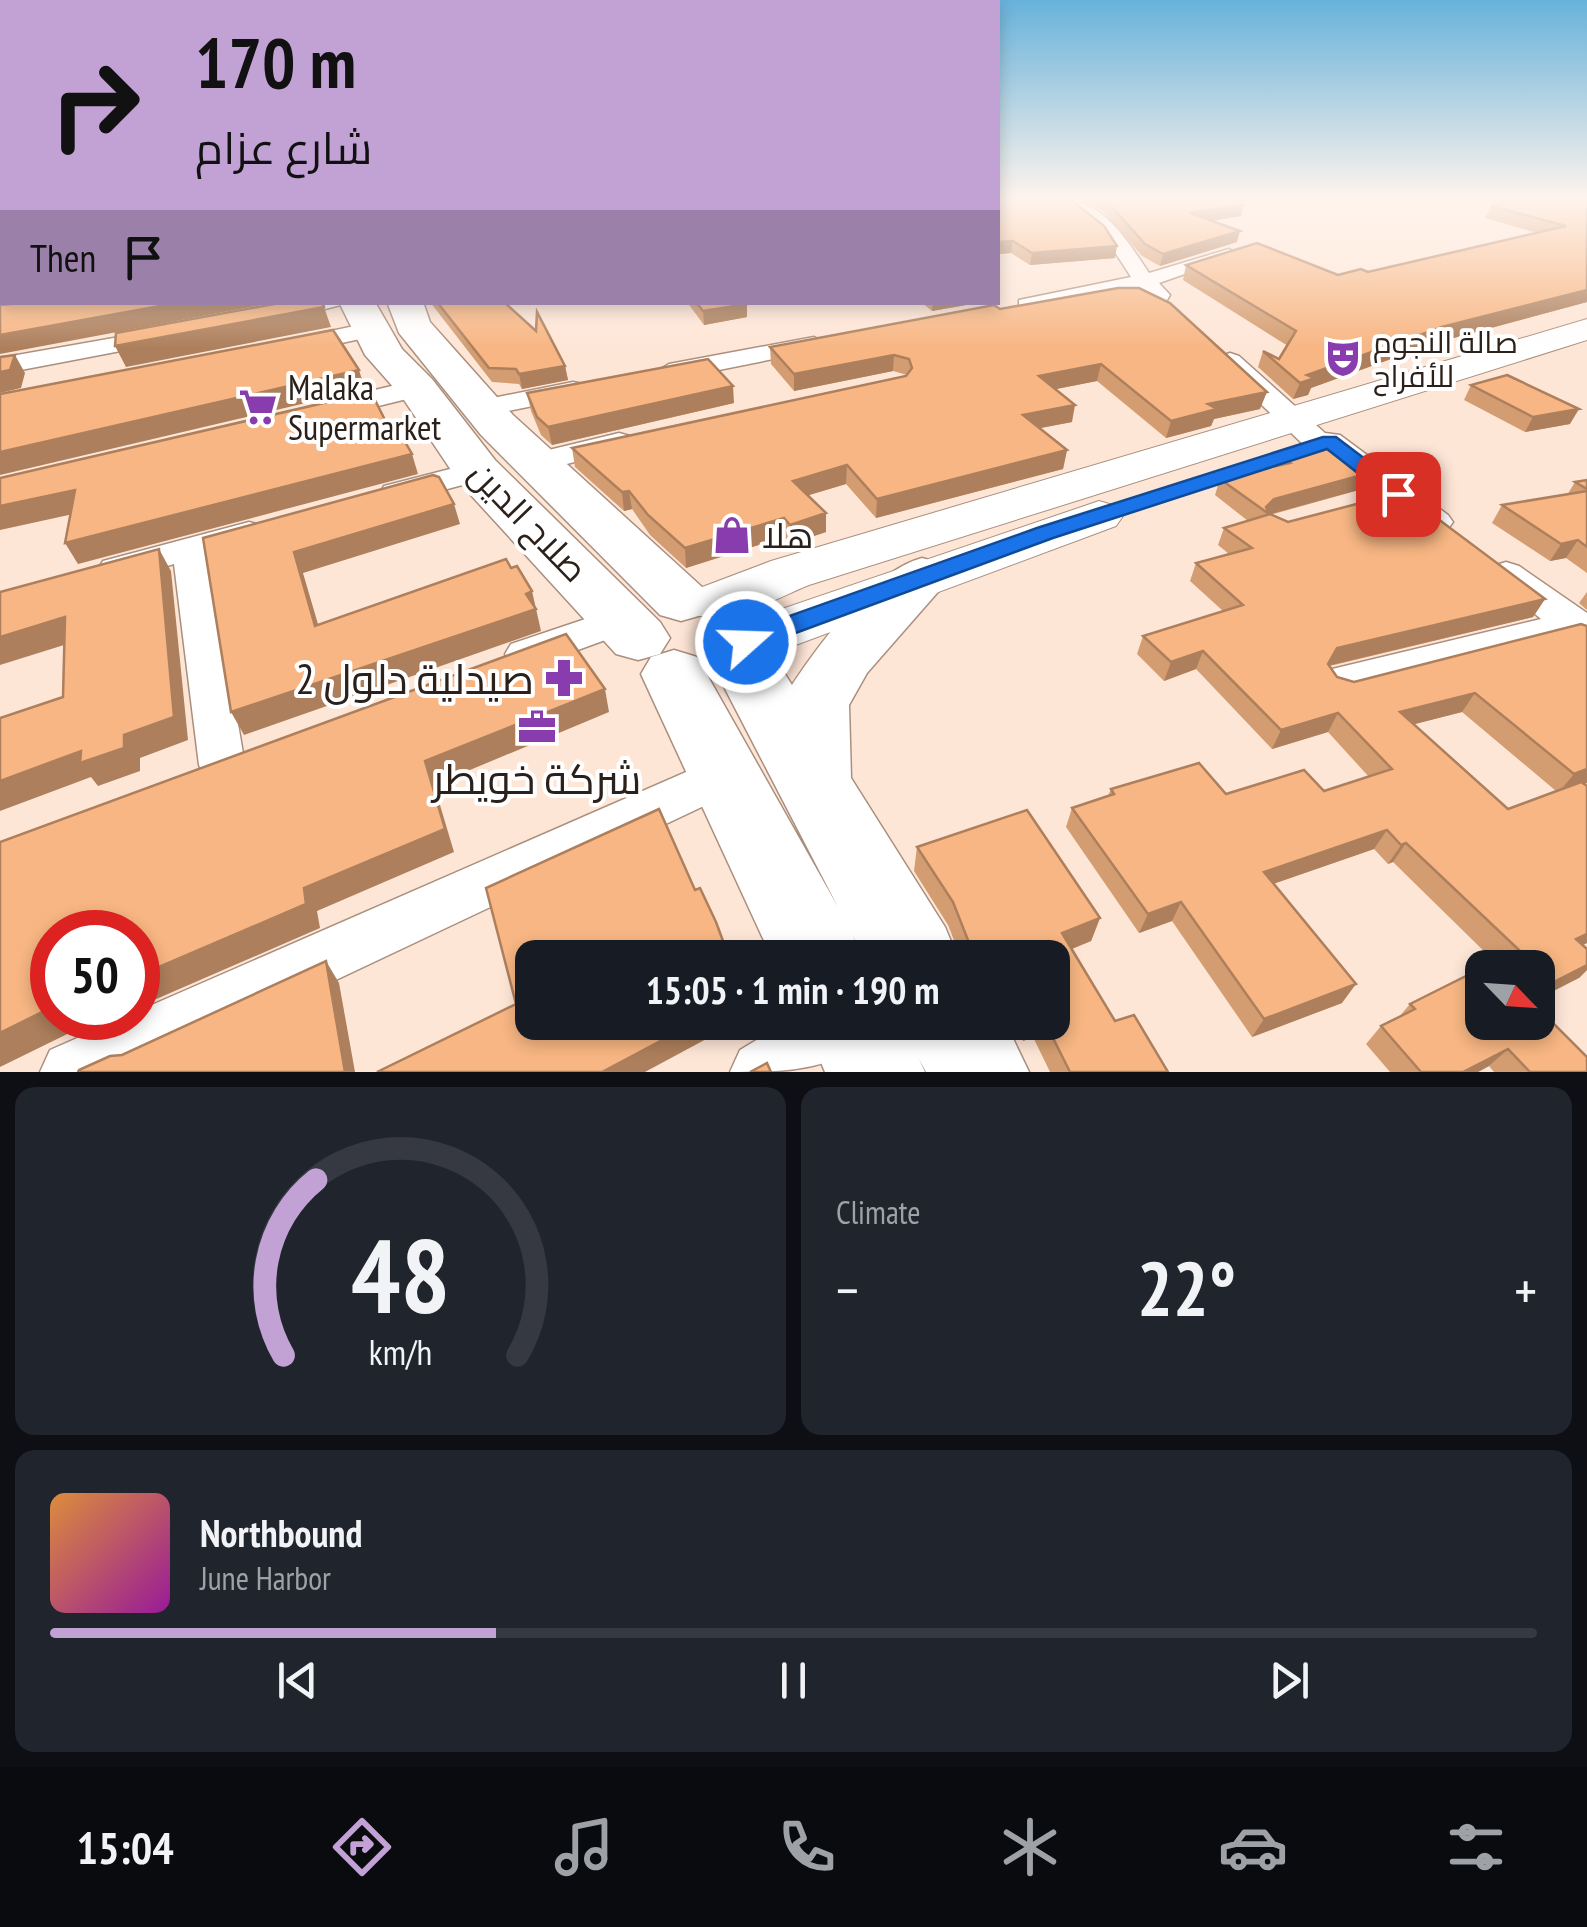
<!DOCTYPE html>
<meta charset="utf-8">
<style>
body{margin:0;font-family:"PT Sans Narrow",Cairo,sans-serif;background:#20242c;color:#f1f3f6;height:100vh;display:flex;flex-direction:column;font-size:38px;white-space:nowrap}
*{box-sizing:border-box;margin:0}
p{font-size:32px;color:#9ea1a6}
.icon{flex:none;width:55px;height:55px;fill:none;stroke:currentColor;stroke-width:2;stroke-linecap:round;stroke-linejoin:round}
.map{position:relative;height:1072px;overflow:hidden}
.panel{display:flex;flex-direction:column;gap:15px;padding:15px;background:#0d0f14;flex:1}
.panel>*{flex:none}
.hud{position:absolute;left:0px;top:0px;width:1000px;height:305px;box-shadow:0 5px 15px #0003;background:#c2a1d5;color:#111;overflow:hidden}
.needle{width:65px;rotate:115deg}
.fabs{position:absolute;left:1465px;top:950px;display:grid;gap:20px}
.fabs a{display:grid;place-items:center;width:90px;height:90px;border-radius:20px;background:#171b24;box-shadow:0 5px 15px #0003;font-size:50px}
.speed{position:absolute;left:30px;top:910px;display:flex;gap:20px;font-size:50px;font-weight:700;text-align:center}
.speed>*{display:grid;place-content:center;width:130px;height:130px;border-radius:50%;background:#171b24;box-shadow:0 5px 15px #0003;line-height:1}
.speed .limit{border:15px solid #d22;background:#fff;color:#111}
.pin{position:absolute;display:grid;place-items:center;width:85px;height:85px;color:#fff;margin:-42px;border-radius:20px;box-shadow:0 5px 15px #0006}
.me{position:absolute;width:110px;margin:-55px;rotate:70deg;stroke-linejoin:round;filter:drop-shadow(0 0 8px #0008)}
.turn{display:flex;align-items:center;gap:35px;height:210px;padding:0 30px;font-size:45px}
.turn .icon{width:130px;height:130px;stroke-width:2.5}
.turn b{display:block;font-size:70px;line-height:85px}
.then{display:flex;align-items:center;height:95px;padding:0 30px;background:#0003;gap:20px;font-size:38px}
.big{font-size:75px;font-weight:800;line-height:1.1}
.panel .card{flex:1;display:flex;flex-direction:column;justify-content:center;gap:15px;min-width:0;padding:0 35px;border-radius:20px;background:#20242c}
.panel .dial{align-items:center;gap:0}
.dial svg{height:260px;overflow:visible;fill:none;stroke:#363941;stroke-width:7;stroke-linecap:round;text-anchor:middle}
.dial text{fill:#f1f3f6;stroke:none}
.song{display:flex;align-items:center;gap:30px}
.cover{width:120px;height:120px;border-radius:15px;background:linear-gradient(135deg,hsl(30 70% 55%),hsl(300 70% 35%))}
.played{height:10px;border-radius:5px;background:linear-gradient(90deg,#c2a1d5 30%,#363941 30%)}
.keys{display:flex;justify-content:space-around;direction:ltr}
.heat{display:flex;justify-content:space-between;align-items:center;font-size:55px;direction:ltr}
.panel .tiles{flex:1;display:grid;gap:15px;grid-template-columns:1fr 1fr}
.card:last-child{grid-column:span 2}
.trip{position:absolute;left:515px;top:940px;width:555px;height:100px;border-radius:20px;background:#171b24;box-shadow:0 5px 15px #0003;font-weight:800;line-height:100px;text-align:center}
.tabs{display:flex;height:160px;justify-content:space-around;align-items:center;background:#090b0e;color:#9ea1a6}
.tabs .icon{width:70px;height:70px}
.tabs .active{color:#c2a1d5}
.tabs b{font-size:45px;color:#f1f3f6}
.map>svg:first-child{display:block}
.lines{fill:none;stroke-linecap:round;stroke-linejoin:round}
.street-casing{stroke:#aa8f7e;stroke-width:3}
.secondary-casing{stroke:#aa8f7e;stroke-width:2}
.highway-casing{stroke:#aa8f7e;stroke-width:3}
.street{fill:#fff;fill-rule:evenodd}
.secondary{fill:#fff;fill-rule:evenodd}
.highway{fill:#fff;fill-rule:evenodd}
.wall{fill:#d49d71;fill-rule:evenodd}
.shaded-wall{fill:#ad7f5c}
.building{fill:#f7b683;stroke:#ad7f5c;stroke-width:2.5}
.route{fill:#1a73e8;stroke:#114b97;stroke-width:2.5}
.labels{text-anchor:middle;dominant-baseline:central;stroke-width:8;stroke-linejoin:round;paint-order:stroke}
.far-poi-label{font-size:30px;fill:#2b211a;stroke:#fff;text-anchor:start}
.poi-label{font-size:35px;fill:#2b211a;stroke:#fff;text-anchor:start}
.street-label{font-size:35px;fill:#2b211a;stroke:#fff}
.near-poi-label{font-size:42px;fill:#2b211a;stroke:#fff;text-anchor:end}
</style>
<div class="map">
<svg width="1587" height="1072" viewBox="0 0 1587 1072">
<rect width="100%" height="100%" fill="#fee6d7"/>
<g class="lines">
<g class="street-casing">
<g id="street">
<path d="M1060 199C1103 199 1127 240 1149 273L1229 249 1239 255 1159 283 1170 295 1167 300H1151L1139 288 1019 310V300L1131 277 1104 235Z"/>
<path d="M303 302H352L279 321 267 314 271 309Z"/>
<path d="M369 323 378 325 381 330 378 335 292 354 279 346 283 341Z"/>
<path d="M159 330 168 332 171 337 168 342 0 374V358Z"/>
<path d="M814 337 826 344 823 349 669 380 656 372 669 364Z"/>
<path d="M1230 353 1239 356 1325 433 1340 435 1448 515 1453 522 1448 529H1424L1324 452 1309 450 1221 366 1217 361 1221 356Z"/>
<path d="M417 380 431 388 427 394 330 418 316 409 320 403Z"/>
<path d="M573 382 583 384 587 390 583 396 483 416 469 408 473 402Z"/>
<path d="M619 433 630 436 634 442 630 448 539 471 523 462 528 455Z"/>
<path d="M477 462 488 464 493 471 488 478 396 503 380 493 384 486Z"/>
<path d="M249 522 261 525 266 532 261 539 209 554 245 765 239 778 222 784 205 778 199 765 174 564 116 581 103 577 98 569 103 561Z"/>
<path d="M1506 562 1519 566 1587 613V647L1568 639 1343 697 1328 692 1322 681 1328 670 1541 619 1488 574 1493 566Z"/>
<path d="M624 606 638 610 644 619 638 628 526 669 511 664 505 654 511 644Z"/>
<path d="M725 755 742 760 749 774 742 788 141 1072H40L50 1050 123 1018H138V1011Z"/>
<path d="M786 1022H874C850 1072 784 1072 730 1072L740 1050Z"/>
</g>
</g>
<g class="secondary-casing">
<g id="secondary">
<path d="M1587 319V340L809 585C774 599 734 625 697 615L689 602 697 589 771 561Z"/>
<path d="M1099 501 1116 506 1123 516 1116 526 766 656 746 662 726 656 717 642 726 628Z"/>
</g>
</g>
<g class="highway-casing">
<g id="highway">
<path d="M339 302H375L402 349 432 379 495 460 660 622 670 638 660 654 638 660 616 654 459 482 402 397 365 355Z"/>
<path d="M387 302H423L430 322 513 415 702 587 711 601 702 615 681 621 660 615 481 435 399 333Z"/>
<path d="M922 558 943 564 951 577 867 673 849 705 851 778 945 927 958 958H865L853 936 863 958H772L641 674 651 657 674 650 697 657 838 907 707 654 716 638 739 631 762 638 792 685C819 644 873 571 922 558Z"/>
<path d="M804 1022H902L909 1034 904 1022H1005L1029 1072H926L919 1059 925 1072H825Z"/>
</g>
</g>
<use href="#street" class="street"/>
<use href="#secondary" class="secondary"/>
<use href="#highway" class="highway"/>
</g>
<g class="wall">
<rect x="0" y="199" width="2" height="102"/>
<path d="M998 199 1115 258 1030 265 1011 253 998 254Z"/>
<path d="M1081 199H1250L1239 203 1241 216 1211 221 1237 242 1160 266 1142 256 1103 211Z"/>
<path d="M1486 199H1587V302L1435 343 1311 388 1308 395 1293 399 1258 367 1263 351 1279 359 1288 346 1183 280 1186 265 1338 275 1368 272 1537 233 1485 218 1491 206 1501 204Z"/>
<path d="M430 302H504L565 366 568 380 522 389 519 384 492 382Z"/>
<path d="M687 302H746L747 317 704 325Z"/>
<path d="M921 302H966V305L932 311Z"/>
<path d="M1000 309 1260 409 1214 419 1211 426 1166 438 1097 381 1056 389 1072 422 1040 428 1067 450 1063 469 876 518 846 484 808 495 826 513V532L790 544 784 537 686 568 650 535 632 509 624 511 575 467 572 448 907 375 893 371 794 391 771 364 770 347Z"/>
<path d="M1471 385 1570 424 1525 432 1464 400Z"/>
<path d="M527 393 734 403 552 445 541 435 531 411Z"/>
<path d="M1282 458 1373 472 1366 488 1270 515 1288 522 1545 599 1533 617 1330 666 1337 677 1354 682 1581 624 1587 783 1584 784 1587 787V943L1582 945 1587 949V970L1579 978 1495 962 1393 862 1388 864 1374 849 1273 884 1342 1003 1252 1037 1172 921 1139 933 1066 827 1072 808 1108 796 1111 789 1226 794 1324 791 1369 777 1328 732 1272 749 1196 669 1164 681 1137 654 1143 636 1223 611 1190 581 1196 563 1229 554 1218 545 1224 528 1248 521 1215 495 1220 479 1280 465ZM1462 712 1556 791 1508 809 1414 724Z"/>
<path d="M1587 480V573L1566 558 1550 561 1492 523 1502 505 1567 495 1575 482Z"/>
<path d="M1587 592V610L1579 603Z"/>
<path d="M917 847 1100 918 1091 941 1072 949 1115 1021 1168 1072H1050L1033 1037 1023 1041 1013 1022H1052V958H961L948 925 914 871Z"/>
<path d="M1410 1004 1587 1072H1494L1489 1066 1478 1072H1390L1366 1044 1381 1026 1399 1017Z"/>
</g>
<g class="shaded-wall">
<path d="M1225 199H1250L1223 208 1244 205 1241 216 1187 225 1190 213Z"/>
<path d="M1240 231 1237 242 1160 266 1163 254Z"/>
<path d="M1013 241 1011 253 998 254V242Z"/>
<path d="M1117 246 1115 258 1030 265 1032 253Z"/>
<path d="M1587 290V302L1435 343 1311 388 1308 395 1293 399 1300 383 1307 375 1442 327Z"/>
<path d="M182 302H278L0 354V335Z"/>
<path d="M933 302H966V305L932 311Z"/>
<path d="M747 304V317L704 325 703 311Z"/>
<path d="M324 307 331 327 126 367 115 346Z"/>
<path d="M15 355 25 373 21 388 0 393V372Z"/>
<path d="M894 355 893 371 794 391V374Z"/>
<path d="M1101 364 1097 381 1036 393 1039 376Z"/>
<path d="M565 366 568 380 522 389 519 374Z"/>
<path d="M359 370 365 389 0 475V452Z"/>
<path d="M733 386 734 403 552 445 548 427Z"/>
<path d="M1267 392 1260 409 1214 419 1211 426 1166 438 1171 421 1208 404Z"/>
<path d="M1075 405 1072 422 1020 432 1023 415Z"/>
<path d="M1579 409 1570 424 1525 432 1533 417Z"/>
<path d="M1067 450 1063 469 876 518 877 499Z"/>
<path d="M412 454 418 474 78 564 65 543Z"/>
<path d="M847 465 846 484 793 500V481Z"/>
<path d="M1373 472 1366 488 1267 515 1266 507 1274 499Z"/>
<path d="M75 490 87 511 0 530V506Z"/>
<path d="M629 491 632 509 624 511 622 492Z"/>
<path d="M454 504 460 524 303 573 325 648 315 626 294 552Z"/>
<path d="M826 513V532L790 544V525Z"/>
<path d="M784 518V537L686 568 685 548Z"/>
<path d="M1578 540 1566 558 1550 561 1561 544Z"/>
<path d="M159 549 171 571 188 740 140 758V771L98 786 91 777 0 811V781L124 735Z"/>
<path d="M532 591 541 631 244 735 231 712Z"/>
<path d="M1545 599 1533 617 1327 666 1337 648Z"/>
<path d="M65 617 80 640 0 665V637Z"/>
<path d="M1203 651 1196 669 1164 681 1171 662Z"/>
<path d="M605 689 609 712 434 785 454 852 317 911 320 928 154 1000 149 993 138 999V971L304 888 425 761Z"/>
<path d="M1475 693 1462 712 1388 731 1400 712Z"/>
<path d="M1338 713 1328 732 1272 749 1281 730Z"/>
<path d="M1587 769V783L1558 793 1574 774Z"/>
<path d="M1387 830 1374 849 1253 891 1264 872Z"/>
<path d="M1406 843 1393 862 1388 864 1401 845Z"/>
<path d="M1181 902 1172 921 1139 933 1148 914Z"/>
<path d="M1100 918 1091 941 1054 956 1062 933Z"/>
<path d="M1587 934V943L1557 958 1576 939Z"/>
<path d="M326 961 339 983 355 1072H345Z"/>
<path d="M1587 965V970L1579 978 1538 999V990Z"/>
<path d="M1356 984 1342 1003 1252 1037 1264 1019Z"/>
<path d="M52 1007V1018H100L0 1067V1033Z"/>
<path d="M696 1022 736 1023 645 1072H602Z"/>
<path d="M1029 1022H1038L1033 1037 1023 1041Z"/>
<path d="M1508 1049 1489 1066 1478 1072H1463Z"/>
</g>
<g class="building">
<rect x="0" y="199" width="2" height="86"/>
<path d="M998 199H1070L1104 226 1117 246 1032 253 1013 241 998 242Z"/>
<path d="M1105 199H1230L1244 205 1190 213 1240 231 1163 254 1145 244Z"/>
<path d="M1522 199H1587V290L1442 327 1307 375 1315 378 1300 383 1263 351 1279 359 1296 331 1186 265 1257 243 1338 275 1361 269 1368 272 1566 226 1491 206Z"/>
<path d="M1118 288H1139L1170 303 1267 392 1208 404 1217 409 1171 421 1101 364 1039 376 1075 405 1023 415 1067 450 877 499 847 465 793 481 826 513 790 525 784 518 685 548 648 515 629 491 622 492 572 448 906 376 912 368 909 359 894 355 794 374 770 347 994 305 1000 309Z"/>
<path d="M32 302H182L0 335V305Z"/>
<path d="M285 302H322L324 307 115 346 116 333Z"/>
<path d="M437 302H504L536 331 537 312 565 366 519 374 516 369 489 368Z"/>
<path d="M696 302H746L747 304 703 311Z"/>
<path d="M333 330 359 370 0 452V394Z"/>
<path d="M15 355 10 370 0 372V357Z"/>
<path d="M708 359 733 386 548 427 537 417 527 393Z"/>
<path d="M1507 375 1579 409 1533 417 1471 385Z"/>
<path d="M371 392 386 422 393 421 412 454 65 543 75 490 0 506V478Z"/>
<path d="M1332 445 1373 472 1274 499 1266 507 1269 514 1220 479 1290 463 1282 458Z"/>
<path d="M433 475 439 477 454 504 294 552 315 626 506 559 511 568 517 566 532 591 526 594 536 609 231 712 203 538Z"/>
<path d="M1587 480V489L1575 482Z"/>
<path d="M1587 491V547L1578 540 1561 544 1502 505Z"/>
<path d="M1402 492 1545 599 1337 648 1328 664 1337 677 1354 682 1581 624 1587 626V769L1574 774 1475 693 1400 712 1508 809 1581 782 1587 786V934L1576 939 1587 949V965L1538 990V968H1484L1519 950 1406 843 1401 845 1387 830 1264 872 1356 984 1264 1019 1181 902 1148 914 1072 808 1114 794 1111 789 1199 763 1226 794 1304 770 1324 791 1392 769 1338 713 1281 730 1203 651 1171 662 1143 636 1243 605 1196 563 1252 548 1224 528 1270 514 1288 522Z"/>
<path d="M159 549 174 717 124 735V748L80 763 81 751 0 781V718L63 697 65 617 0 637V592Z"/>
<path d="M566 634 605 689 425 761 445 829 304 888 306 904 138 976V932H52V1007L0 1033V842Z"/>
<path d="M659 809 695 890 700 888 716 922 726 949 722 951 725 958H532V1022H696L602 1072H377L516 1004 486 888Z"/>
<path d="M1027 810 1100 918 1062 933 1115 1021 1134 1015 1168 1072H1070L1045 1022H1052V958H975L953 902 917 847Z"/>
<path d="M326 961 345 1072H78L79 1070 110 1056 122 1055Z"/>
<path d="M1482 968V1022H1538V1008L1587 1057V1072H1530L1508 1049 1463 1072H1421L1381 1026 1415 1009 1410 1004Z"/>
<path d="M767 1063 771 1072H750Z"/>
</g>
<linearGradient id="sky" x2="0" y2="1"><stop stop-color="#67b2da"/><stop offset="0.57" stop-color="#fff4ed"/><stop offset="1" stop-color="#fff4ed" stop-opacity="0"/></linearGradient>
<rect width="1587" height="349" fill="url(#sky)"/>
<path class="route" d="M1323 437H1336L1406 490V499H1391L1327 449 1053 538 755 648 746 651 732 642 736 635 1037 528Z"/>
<defs>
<g id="theatre-bare" transform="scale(3)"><path d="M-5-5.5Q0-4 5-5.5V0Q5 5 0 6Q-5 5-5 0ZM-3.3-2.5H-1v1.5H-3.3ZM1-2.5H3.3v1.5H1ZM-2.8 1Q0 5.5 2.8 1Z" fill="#883cad" stroke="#fff" stroke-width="2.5" paint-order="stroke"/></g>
<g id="supermarket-bare" transform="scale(3)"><path d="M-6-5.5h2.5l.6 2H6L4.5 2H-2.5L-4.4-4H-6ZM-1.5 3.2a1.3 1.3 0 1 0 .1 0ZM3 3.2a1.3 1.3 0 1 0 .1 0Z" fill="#883cad" stroke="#fff" stroke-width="2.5" paint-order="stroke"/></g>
<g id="shop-bare" transform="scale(3)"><path d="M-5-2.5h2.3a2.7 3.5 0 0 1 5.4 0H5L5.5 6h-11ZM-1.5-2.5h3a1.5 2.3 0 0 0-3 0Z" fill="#883cad" stroke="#fff" stroke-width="2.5" paint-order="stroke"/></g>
<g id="pharmacy-bare" transform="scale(3)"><path d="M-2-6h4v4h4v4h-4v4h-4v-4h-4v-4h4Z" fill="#883cad" stroke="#fff" stroke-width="2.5" paint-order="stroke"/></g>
<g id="office-bare" transform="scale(3)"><path d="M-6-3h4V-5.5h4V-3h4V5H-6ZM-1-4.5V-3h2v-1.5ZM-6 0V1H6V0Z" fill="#883cad" stroke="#fff" stroke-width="2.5" paint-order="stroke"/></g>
</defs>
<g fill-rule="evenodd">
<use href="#theatre-bare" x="1343" y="358"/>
<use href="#supermarket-bare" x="258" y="407"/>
<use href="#shop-bare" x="732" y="535"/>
<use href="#pharmacy-bare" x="564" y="678"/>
<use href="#office-bare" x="537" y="727"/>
</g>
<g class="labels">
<g class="far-poi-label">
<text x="1373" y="341">صالة النجوم<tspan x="1373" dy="34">للأفراح</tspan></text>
</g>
<g class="poi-label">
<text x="288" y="387">Malaka<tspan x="288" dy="40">Supermarket</tspan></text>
<text x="762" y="535">هلا</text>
</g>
<g class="street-label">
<text transform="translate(529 521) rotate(46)">صلاح الدين</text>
</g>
<g class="near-poi-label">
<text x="534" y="678">صيدلية دلول 2</text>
<text x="537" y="778" text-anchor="middle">شركة خويطر</text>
</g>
</g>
</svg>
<div class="fabs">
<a><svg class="needle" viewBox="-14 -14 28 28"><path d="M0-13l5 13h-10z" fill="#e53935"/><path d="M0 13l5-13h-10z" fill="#9ea1a6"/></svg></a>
</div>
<div class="speed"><div class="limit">50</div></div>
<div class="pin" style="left:1398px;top:494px;background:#d93025"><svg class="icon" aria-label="arrive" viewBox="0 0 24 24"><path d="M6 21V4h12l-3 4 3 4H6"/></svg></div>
<svg class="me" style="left:746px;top:642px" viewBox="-20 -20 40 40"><circle r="17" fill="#1a73e8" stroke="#fff" stroke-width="3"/><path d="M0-11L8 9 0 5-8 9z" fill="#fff"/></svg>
<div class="trip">15:05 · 1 min · 190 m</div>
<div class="hud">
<div class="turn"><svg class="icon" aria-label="right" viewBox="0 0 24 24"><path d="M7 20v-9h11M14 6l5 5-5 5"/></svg><div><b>170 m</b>شارع عزام</div></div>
<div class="then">Then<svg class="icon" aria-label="arrive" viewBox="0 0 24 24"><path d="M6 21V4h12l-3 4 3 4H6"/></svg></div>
</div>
</div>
<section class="panel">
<div class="tiles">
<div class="card dial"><svg viewBox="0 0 100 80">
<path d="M14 69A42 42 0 1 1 86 69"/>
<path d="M14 69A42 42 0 0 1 24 15" stroke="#c2a1d5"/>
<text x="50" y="56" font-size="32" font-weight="700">48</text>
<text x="50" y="72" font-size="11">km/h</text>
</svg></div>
<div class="card"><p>Climate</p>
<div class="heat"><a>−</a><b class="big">22°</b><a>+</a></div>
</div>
<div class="card">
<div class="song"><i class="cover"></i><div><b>Northbound</b><p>June Harbor</p></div></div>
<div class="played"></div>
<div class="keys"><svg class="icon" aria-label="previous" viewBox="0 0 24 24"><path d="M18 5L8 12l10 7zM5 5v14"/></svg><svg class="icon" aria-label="pause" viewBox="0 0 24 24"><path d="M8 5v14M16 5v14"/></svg><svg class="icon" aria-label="next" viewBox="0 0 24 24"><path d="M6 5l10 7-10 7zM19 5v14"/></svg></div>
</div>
</div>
</section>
<nav class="tabs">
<b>15:04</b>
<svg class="icon active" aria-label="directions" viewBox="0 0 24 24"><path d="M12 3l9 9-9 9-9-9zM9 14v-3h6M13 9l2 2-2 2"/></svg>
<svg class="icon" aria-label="music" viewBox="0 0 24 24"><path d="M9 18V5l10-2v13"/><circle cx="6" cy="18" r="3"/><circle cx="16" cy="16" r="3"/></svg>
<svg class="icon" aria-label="phone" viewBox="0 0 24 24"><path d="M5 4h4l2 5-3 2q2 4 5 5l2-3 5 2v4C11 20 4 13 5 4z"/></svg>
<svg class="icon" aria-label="climate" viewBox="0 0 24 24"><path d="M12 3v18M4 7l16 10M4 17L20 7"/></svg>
<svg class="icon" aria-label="car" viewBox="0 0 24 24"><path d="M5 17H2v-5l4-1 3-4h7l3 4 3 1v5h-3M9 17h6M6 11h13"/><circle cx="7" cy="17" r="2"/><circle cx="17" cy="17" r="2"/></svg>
<svg class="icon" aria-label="filters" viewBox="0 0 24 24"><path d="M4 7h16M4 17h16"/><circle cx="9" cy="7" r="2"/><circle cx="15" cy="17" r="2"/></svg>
</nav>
